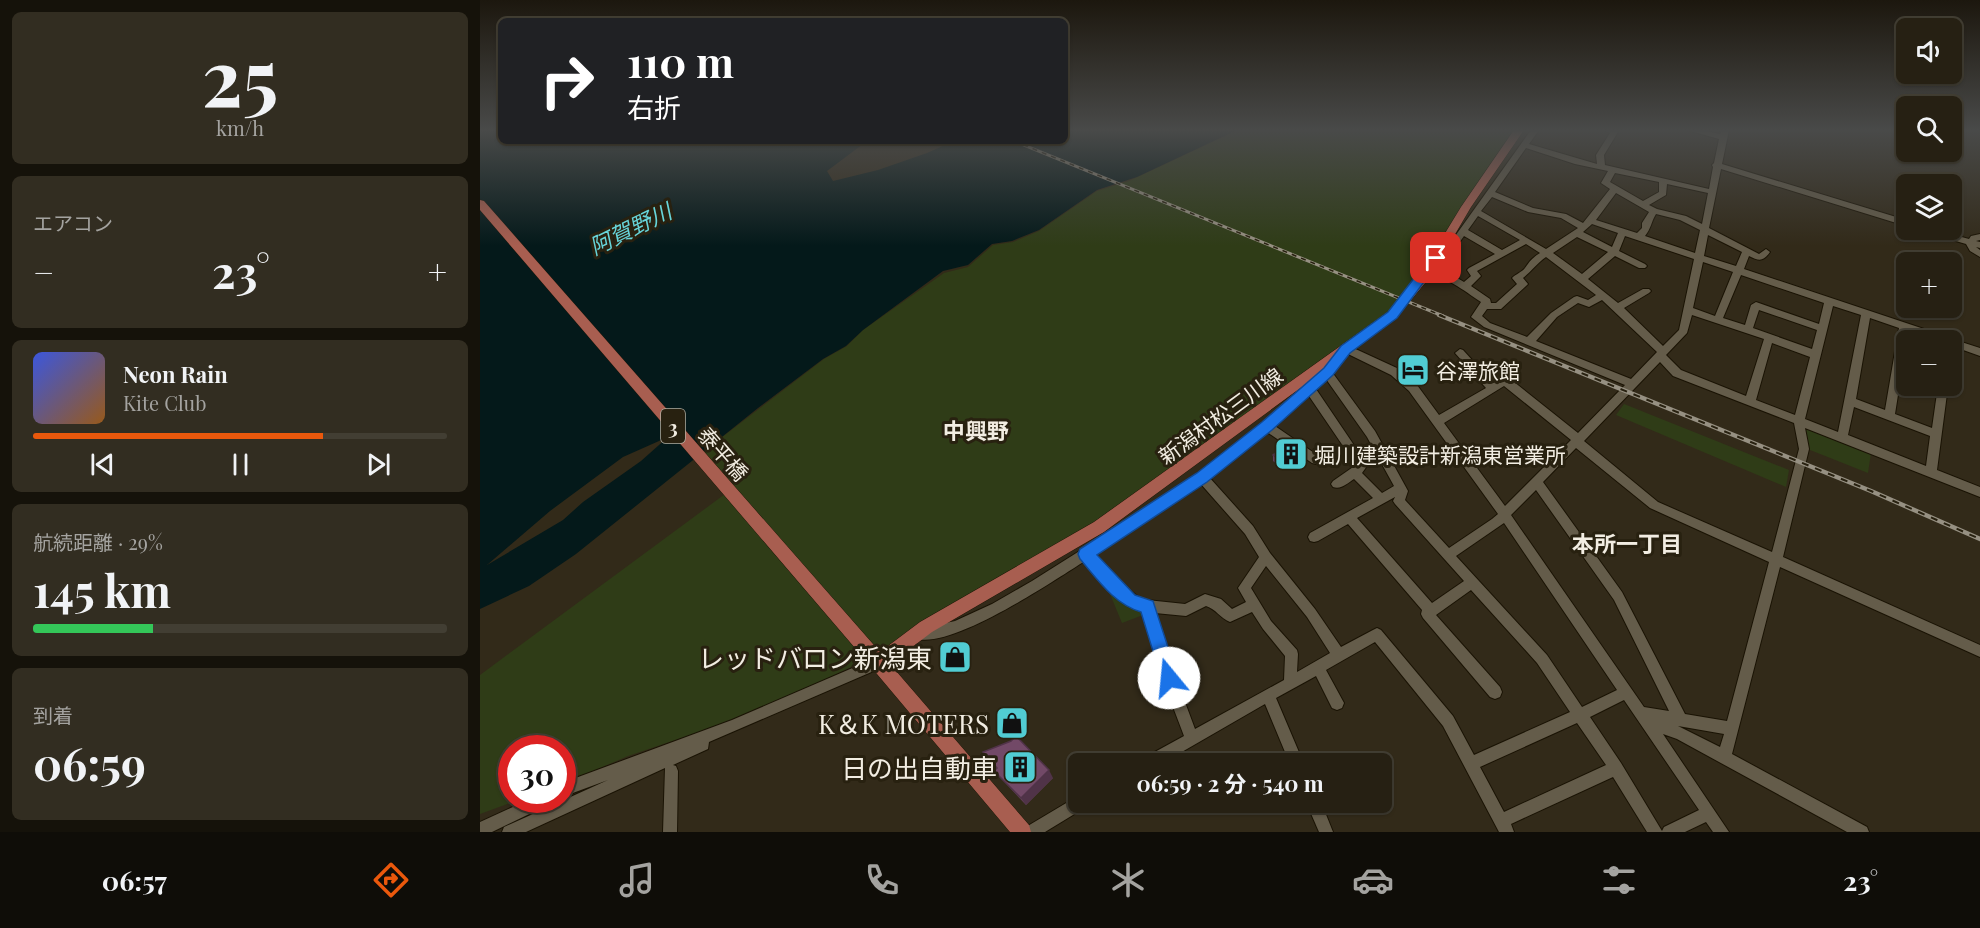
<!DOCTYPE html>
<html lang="ja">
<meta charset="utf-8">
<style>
body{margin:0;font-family:"Playfair Display","Noto Sans JP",serif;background:#322d21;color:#f1f3f6;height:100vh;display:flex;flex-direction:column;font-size:22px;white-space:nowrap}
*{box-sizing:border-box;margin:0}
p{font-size:20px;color:#a4a3a0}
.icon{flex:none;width:33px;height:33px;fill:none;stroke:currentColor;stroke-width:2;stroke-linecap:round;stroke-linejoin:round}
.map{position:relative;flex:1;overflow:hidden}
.drawer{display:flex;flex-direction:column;gap:12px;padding:12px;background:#15120a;width:480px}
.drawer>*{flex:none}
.top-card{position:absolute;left:18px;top:18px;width:570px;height:126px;border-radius:9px;box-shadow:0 2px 4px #0004,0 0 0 2px #423e33;background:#202124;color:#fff;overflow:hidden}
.tools{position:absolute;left:1416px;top:18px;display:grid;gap:12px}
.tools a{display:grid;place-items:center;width:66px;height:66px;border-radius:9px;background:#262013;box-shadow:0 2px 4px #0004,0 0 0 2px #423e33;font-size:30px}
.speed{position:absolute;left:18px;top:735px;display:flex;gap:12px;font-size:30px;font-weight:700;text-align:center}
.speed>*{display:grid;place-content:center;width:78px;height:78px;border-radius:50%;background:#262013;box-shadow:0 2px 4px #0004,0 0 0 2px #423e33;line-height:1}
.speed .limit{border:9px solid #d22;background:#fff;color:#111}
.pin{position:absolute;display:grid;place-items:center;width:51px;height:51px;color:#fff;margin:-26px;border-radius:12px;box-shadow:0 3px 9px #0006}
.me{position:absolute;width:66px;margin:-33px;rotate:343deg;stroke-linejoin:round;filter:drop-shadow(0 0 4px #0008)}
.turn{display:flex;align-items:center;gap:21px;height:126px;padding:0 30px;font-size:27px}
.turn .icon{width:78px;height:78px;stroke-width:2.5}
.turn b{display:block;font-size:42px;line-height:51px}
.big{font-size:45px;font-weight:700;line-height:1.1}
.drawer .card{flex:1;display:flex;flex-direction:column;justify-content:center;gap:9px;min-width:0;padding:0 21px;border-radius:9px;background:#322d21}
.drawer .dial{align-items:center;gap:0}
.dial b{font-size:78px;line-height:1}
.song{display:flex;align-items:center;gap:18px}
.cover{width:72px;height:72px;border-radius:9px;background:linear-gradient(135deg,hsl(230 70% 55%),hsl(30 70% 35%))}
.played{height:6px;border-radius:3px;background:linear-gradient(90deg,#ea580c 70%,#423e33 70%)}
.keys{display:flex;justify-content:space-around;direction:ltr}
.heat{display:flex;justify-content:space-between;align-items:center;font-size:33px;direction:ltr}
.charge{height:9px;border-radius:4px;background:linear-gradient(90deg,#34c759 29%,#423e33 0)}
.trip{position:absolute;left:588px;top:753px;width:324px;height:60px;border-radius:9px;background:#262013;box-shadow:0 2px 4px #0004,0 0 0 2px #423e33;font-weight:700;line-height:60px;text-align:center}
.tab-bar{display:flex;height:96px;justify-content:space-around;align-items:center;background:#0f0d08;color:#a4a3a0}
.tab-bar .icon{width:42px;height:42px}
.tab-bar .on{color:#ea580c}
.tab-bar b{font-size:27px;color:#f1f3f6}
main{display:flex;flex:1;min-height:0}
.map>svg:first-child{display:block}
.green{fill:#2f3c17}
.water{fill:#04191a;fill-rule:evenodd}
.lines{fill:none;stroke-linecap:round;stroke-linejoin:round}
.minor-casing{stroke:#1a1304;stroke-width:2}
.major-casing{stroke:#1a1304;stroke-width:1}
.minor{fill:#645c4a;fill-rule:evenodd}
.major{fill:#a85e50;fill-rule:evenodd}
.rail-far1-casing{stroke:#969082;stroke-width:3}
.rail-casing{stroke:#969082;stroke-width:4.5}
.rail-far1{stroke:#282110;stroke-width:1.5;stroke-dasharray:5;stroke-linecap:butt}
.rail{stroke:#282110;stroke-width:2;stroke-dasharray:7;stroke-linecap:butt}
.wall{fill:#623f59}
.shaded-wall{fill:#503348}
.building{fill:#724967;stroke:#503348;stroke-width:1.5}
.route{fill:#1a73e8;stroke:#114b97;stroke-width:1.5}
.labels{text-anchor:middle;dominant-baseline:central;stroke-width:6;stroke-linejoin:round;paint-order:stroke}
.shield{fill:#282110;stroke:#b5b0a3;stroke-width:1.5}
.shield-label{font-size:20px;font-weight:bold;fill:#f2ede2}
.poi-label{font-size:21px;fill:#f2ede2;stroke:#282110;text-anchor:start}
.street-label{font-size:21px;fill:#f2ede2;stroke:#282110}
.water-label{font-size:22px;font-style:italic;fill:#67d5da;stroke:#282110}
.neighbourhood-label{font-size:22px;font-weight:bold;fill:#f2ede2;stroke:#282110}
.near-poi-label{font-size:26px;fill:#f2ede2;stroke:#282110;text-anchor:end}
</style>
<main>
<section class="drawer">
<div class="card dial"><b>25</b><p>km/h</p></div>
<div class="card"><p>エアコン</p>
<div class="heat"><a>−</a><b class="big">23°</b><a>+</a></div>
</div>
<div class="card">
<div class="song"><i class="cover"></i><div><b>Neon Rain</b><p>Kite Club</p></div></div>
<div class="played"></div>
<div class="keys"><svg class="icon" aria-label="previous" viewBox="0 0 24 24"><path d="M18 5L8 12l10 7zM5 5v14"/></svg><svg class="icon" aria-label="pause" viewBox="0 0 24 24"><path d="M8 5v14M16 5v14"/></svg><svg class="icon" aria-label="next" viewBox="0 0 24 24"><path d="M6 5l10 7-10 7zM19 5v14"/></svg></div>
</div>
<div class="card"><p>航続距離 · 29%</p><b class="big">145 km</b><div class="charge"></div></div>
<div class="card"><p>到着</p><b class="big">06:59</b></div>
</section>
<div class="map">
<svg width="1500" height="832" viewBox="0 0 1500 832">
<rect width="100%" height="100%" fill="#322a19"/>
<g class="green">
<path d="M758 130H1037L949 265 910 313 613 525 411 644 382 658 379 663 332 686 246 723 148 756 83 784 82 748H32V800H38L0 814V675L245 494 215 458 344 359 367 346 383 330 464 273 488 267 513 245 533 242 559 231 617 191 649 181Z"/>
<path d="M1144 404 1309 470 1306 487 1136 415Z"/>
<path d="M1327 427 1391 453 1388 473 1325 448 1322 429Z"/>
<path d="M623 581C634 593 646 605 662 610L663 615 642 623 630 594 621 584Z"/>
</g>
<path class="water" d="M0 130H21V141H387L347 171 353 181 398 170 447 153 474 141H585V130H757L657 177 617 190 559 230 532 241 512 244 488 265 463 271 383 330 366 346 343 359 278 408 96 554 49 586 0 609ZM188 437 161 461 103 502 83 520 7 565 70 511 143 457Z"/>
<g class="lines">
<g class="minor-casing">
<g id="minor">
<path d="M1051 130H1059L1049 144 1117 164 1116 155 1130 133 1124 130H1135L1138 132 1124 155 1125 165 1229 189 1233 167 1232 165 1234 163 1239 139 1207 130H1221L1240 134 1241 130H1249L1242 164 1426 220V226L1241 169 1229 228 1279 254 1286 249 1290 252C1283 262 1279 261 1269 256L1264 269 1468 337 1470 340 1472 339 1500 348V356L1472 346V340H1456L1428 331 1415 414 1452 428 1458 386H1468L1457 470 1500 487V497L1325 428 1329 449 1303 557 1500 645V657L1300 567 1252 754 1387 827 1389 832H1367L1197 739 1183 734 1249 832H1233L1226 822 1205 832H1167L1133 777 1031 824 1034 832H1019L963 726 895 642 846 670 864 703 862 708 857 710 852 708 836 676 796 698 824 764H810L785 704 681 764H660L662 759 704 736 682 678 662 610C636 601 622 582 605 561 573 581 469 652 434 638L432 634 434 630 475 621 512 604 552 581 655 516 722 470 779 426 829 383 863 346H869L919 369 937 385 959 415 1006 388 975 353 980 349 983 350 1013 383 1025 377 1029 378 1098 433 1145 385 1004 327 991 317 1001 302C983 290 966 276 945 274L943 272 968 246ZM1046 148 1095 164 1128 171 1121 183 1130 189 1103 223 1086 214 1053 208 1015 192ZM1135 173 1179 182V192L1163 201 1130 182ZM1187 184 1228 193 1222 224 1206 216 1177 209 1169 205 1186 195ZM1136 193 1169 212 1162 223V228L1157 233 1116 220ZM1012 197 1048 212 1081 218 1098 228 1066 249 1001 211ZM1176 214 1200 220 1220 230 1215 253 1165 236C1171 229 1171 222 1176 214ZM998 216 1040 240 1022 250 988 230ZM1112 224 1138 233 1132 247 1103 232ZM1228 235 1262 252 1256 266 1224 256ZM984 236 1015 254 989 268 987 270 991 276 984 282 974 276 956 269 974 250ZM1145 236 1214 259 1199 330 1183 346 1144 308 1169 293 1171 291 1169 289H1163L1138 303 1108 279 1135 256 1159 268H1165L1167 266 1165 264 1139 251ZM1097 237 1128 252 1102 274 1073 253ZM1046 244 1060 253C1052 258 1050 261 1045 268 1042 272 1036 274 1032 278L1037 284 1016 303H1011L1010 299 991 286 1001 276 997 271ZM1066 257 1116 295 1108 300 1097 296 1094 297 1071 313 1047 337 1010 323 1002 316 1007 309H1021L1046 286 1048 284 1043 278C1052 271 1057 263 1066 257ZM1223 262 1253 272 1235 316 1213 308ZM1261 275 1344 303 1339 324 1276 302 1271 305 1265 325 1243 318ZM1122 300 1177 352 1151 379 1056 341 1077 317 1098 303 1109 307ZM1353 306 1381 315 1358 432 1325 419ZM1279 310 1337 330 1332 349 1273 328ZM1212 315 1284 339 1266 396 1201 370 1186 355 1207 333ZM1390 318 1419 328 1405 410 1376 399ZM1292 343 1330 357 1315 415 1276 400ZM868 354 911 375 929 391 1018 514 1012 519 969 548 925 500 928 491 895 431 852 372ZM1180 362 1193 376 1314 423 1319 449 1292 552 1178 502 1104 441ZM846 379 887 437 914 486 902 493 882 473 887 466 886 463 836 389ZM1024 386 1091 440 1025 506 964 423ZM829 396 876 465 853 481 851 484 853 487C861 490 868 483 874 479L893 498 830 533 828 537 830 541 834 542 838 541 868 524 942 610 941 614 943 618 1010 697 1015 699 1020 697 1022 692 1020 687 956 615 991 590 1057 663 1090 712 994 755 973 716 901 630 897 628 893 630 861 647 835 609 790 553 773 526 729 477 787 432 832 463 836 464 840 463 841 460 840 457 795 426ZM1374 407 1450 436 1446 466 1368 435ZM1096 448 1170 508 1289 562 1247 721 1205 714 1142 592 1063 482ZM720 483 765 534 779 557 758 588 766 602 752 609 741 599 725 594 705 604 667 600 660 598 637 581 614 555ZM1056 490 1134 600 1189 711 1164 707 1031 515ZM915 497 913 501 915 504 984 581 952 603 877 518ZM1024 523 1137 690 1102 707 1067 655 976 556ZM786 566 827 617 850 653 817 672 818 654 817 650 791 621 771 588ZM726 606C736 609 740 618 750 622L772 612 783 629 805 656 804 680 715 729 696 678 675 613 706 616ZM1144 700 1219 810 1184 827 1182 831 1141 763 1110 717ZM1097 723 1126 765 1024 812 1000 767ZM1198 726 1244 734 1240 747Z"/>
<path d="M1444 230H1456L1489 239 1491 236 1500 234V240L1496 241 1500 242V248L1496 247 1500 250V257L1490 251 1486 244 1445 232Z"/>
<path d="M398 657 403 659 404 663 403 667 229 742 228 749 193 765 196 766 198 771 197 832H183L185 768 46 832H22L24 827 128 780 82 797V783L252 720Z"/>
<path d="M598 796V802H608L606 807 565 832H544L546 827Z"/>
<path d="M48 800H70L68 805 12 832H0V822Z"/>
<path d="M826 802H841L853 832H839Z"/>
</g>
</g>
<g class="major-casing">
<path id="major" d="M1034 130H1044L991 207 950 277 916 318 624 532 452 632 410 664 549 825 551 832H530L381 655 0 210V200L4 201 400 652 440 622 614 522 908 312 942 271 981 207Z"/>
</g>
<use href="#minor" class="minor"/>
<use href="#major" class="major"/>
<g class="rail-far1-casing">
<path id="rail-far1" d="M534 141 963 316"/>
</g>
<g class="rail-casing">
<path id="rail" d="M959 315 1391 491 1500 539"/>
</g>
<use href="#rail-far1" class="rail-far1"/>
<use href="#rail" class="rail"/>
</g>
<g class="wall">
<path d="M802 444 826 455 825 461 818 467 807 458 798 465 793 461V455L801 448Z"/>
<path d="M514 771 573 778 546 805Z"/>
</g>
<g class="shaded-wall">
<path d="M808 452 807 458 798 465V459Z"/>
<path d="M826 455 825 461 818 467 819 461Z"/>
<path d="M569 770 573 778 546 805 541 798Z"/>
</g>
<g class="building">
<path d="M806 441 826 455 819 461 808 452 798 459 793 455 804 446 802 444Z"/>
<path d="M536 736 569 770 541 798 514 771 517 768 503 752 531 741Z"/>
</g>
<linearGradient id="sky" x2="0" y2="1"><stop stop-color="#1c170e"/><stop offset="0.53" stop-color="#494a49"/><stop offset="1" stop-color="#494a49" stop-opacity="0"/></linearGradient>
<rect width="1500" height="246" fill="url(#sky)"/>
<path class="route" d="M956 254 962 258 917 318 870 353 853 375 792 430 727 482 617 555 655 595 673 601 698 678 695 684 689 687 683 684 661 612C634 604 618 580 600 559L598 554 600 549 717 473 782 422 844 368 861 346 908 312 952 255Z"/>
<defs>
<g id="hotel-square" transform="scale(1.725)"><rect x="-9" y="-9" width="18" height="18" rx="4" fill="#51ccd3" stroke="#282110"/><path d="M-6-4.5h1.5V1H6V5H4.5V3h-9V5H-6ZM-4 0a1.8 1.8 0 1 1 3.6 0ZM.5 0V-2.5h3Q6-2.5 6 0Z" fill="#111"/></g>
<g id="building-square" transform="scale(1.725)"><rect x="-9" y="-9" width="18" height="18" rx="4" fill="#51ccd3" stroke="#282110"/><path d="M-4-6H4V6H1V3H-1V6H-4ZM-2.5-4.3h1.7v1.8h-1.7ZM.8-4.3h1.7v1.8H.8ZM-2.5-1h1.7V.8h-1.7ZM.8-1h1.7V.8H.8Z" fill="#111"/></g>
<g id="shop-square" transform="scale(1.725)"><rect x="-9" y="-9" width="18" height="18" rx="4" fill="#51ccd3" stroke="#282110"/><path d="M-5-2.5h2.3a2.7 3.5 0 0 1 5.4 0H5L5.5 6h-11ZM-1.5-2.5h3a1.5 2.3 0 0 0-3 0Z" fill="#111"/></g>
</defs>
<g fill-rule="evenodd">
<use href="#hotel-square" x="933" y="370"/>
<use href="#building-square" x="811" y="454"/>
<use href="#shop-square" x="475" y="657"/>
<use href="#shop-square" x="532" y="723"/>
<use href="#building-square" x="540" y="767"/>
</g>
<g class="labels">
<rect class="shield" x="181" y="409" width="24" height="34" rx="4.5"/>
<g class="shield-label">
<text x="193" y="426">3</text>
</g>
<g class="poi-label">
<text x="956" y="370">谷澤旅館</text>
<text x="834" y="454">堀川建築設計新潟東営業所</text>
</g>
<g class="street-label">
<text transform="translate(740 415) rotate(-36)">新潟村松三川線</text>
<text transform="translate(244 453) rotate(49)">泰平橋</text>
</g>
<g class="water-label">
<text transform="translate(150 228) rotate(-26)">阿賀野川</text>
</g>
<g class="neighbourhood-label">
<text x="496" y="430">中興野</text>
<text x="1147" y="543">本所一丁目</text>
</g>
<g class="near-poi-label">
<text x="452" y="657">レッドバロン新潟東</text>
<text x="509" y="723">K＆K MOTERS</text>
<text x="517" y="767">日の出自動車</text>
</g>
</g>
</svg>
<div class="tools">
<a><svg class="icon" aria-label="sound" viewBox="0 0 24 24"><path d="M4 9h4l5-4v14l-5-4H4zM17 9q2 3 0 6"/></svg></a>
<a><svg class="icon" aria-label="search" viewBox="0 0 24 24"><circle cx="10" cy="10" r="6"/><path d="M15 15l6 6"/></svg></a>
<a><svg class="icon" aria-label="layers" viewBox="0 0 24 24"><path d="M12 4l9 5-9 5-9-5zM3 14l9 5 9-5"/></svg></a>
<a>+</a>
<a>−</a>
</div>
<div class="speed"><div class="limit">30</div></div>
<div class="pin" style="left:956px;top:258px;background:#d93025"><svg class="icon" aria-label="arrive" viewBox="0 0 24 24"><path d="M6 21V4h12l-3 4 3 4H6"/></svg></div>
<svg class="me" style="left:689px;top:678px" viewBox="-20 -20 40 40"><circle r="19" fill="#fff"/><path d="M0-13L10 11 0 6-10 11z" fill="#1a73e8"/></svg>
<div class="trip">06:59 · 2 分 · 540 m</div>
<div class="top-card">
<div class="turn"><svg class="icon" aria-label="right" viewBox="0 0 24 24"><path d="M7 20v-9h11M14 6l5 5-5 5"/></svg><div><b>110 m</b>右折</div></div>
</div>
</div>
</main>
<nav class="tab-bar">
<b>06:57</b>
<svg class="icon on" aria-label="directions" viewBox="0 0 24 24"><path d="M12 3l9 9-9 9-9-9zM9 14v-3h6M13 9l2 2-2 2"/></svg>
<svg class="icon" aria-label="music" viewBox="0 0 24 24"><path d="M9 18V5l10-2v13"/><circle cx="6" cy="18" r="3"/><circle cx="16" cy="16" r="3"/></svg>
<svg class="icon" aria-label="phone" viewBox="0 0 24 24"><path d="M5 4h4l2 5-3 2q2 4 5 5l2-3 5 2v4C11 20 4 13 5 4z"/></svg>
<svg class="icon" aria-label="climate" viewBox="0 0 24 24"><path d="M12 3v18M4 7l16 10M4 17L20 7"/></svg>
<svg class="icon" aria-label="car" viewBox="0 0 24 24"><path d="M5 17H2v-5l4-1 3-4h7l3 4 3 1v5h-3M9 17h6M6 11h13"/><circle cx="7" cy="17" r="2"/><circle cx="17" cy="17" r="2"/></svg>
<svg class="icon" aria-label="filters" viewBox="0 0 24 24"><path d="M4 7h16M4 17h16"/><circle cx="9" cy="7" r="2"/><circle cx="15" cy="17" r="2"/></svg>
<b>23°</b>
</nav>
